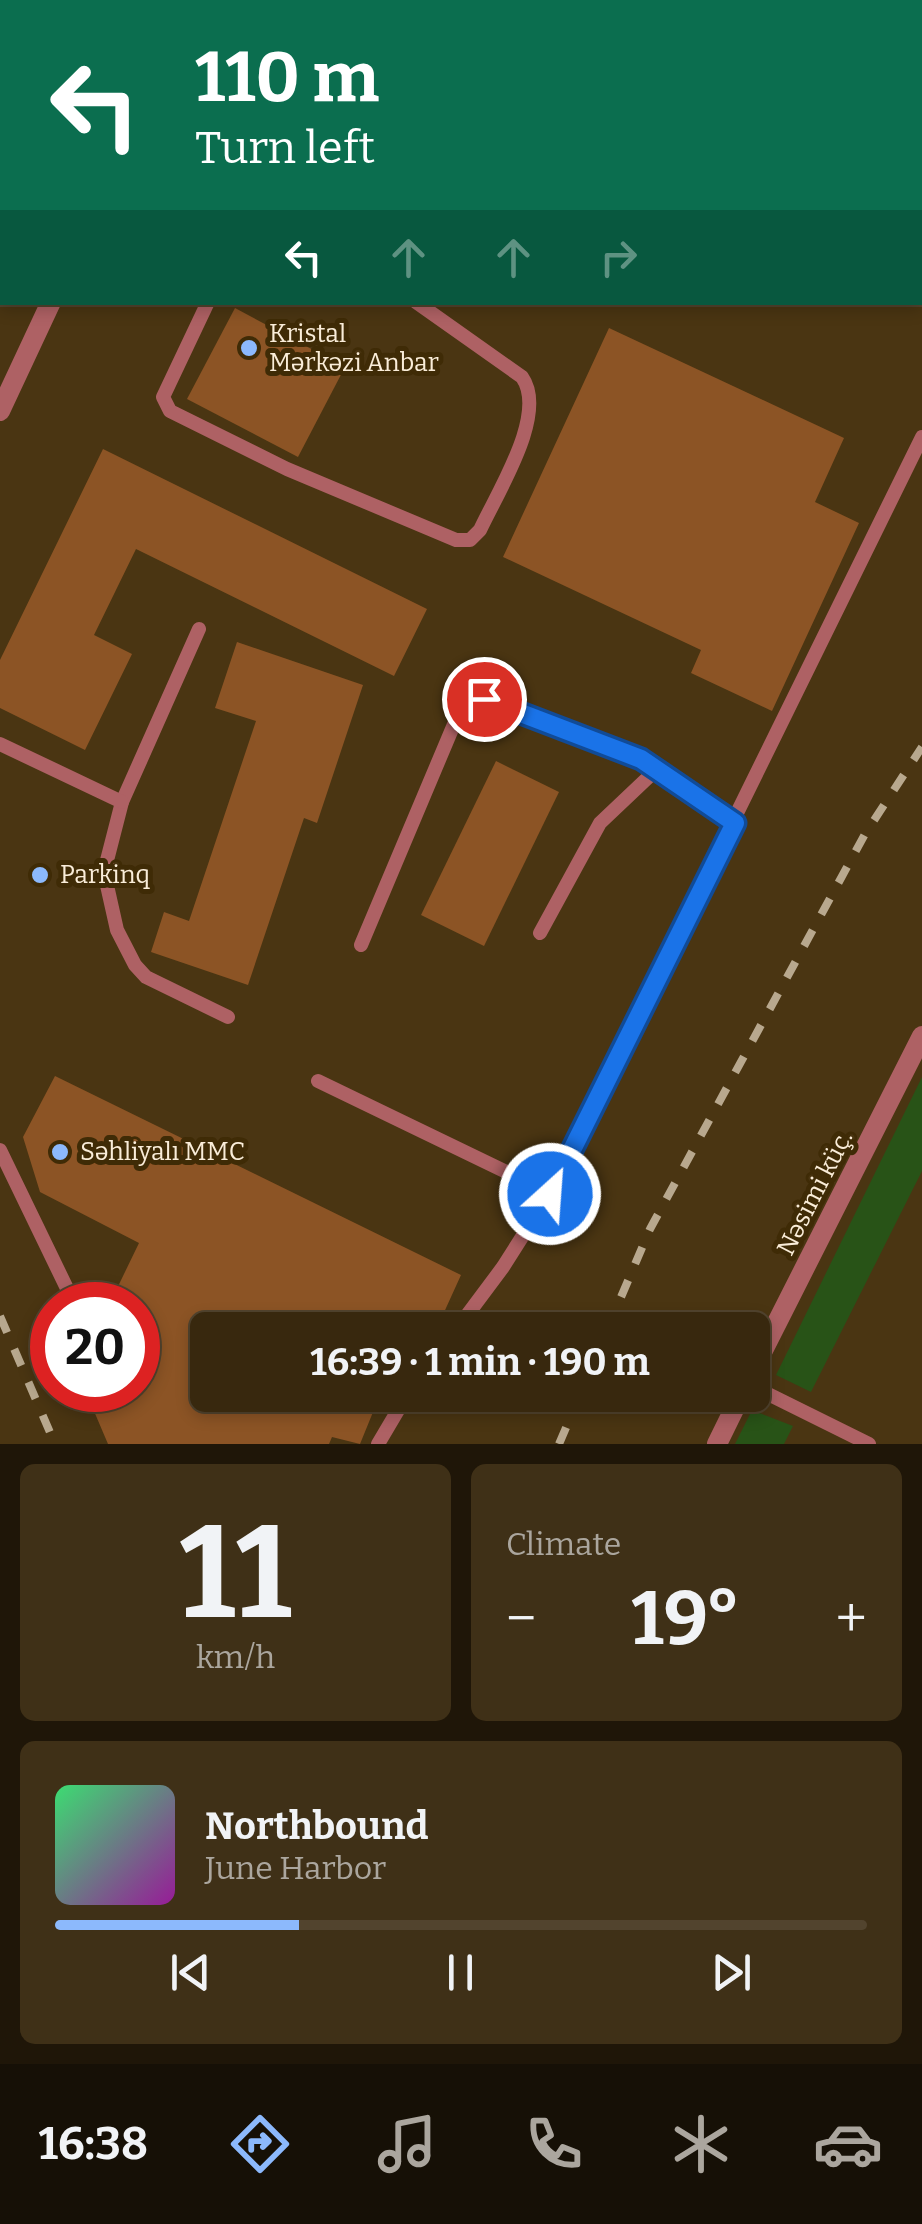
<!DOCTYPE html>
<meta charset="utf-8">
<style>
body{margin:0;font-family:Bitter,serif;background:#3f3017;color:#f1f3f6;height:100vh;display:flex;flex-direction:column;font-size:38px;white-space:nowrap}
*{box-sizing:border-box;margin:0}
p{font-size:32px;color:#aba69e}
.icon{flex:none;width:55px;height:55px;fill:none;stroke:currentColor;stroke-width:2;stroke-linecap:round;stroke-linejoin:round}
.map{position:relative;height:1444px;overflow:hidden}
.sheet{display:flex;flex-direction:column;gap:20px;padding:20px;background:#1f1608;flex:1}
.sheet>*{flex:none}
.top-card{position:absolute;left:0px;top:0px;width:922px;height:305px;box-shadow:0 5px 15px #0003,0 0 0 2px #52442e;background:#0b6e4f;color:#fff;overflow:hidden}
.speed{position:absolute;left:30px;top:1282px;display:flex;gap:20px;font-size:50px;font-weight:700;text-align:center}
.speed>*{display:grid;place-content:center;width:130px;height:130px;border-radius:50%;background:#38280e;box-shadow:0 5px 15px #0003,0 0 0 2px #52442e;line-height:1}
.speed .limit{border:15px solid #d22;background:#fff;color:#111}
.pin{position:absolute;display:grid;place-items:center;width:85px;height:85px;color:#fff;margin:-42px;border:5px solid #fff;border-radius:50%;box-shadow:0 2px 10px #0007}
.me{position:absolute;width:110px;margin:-55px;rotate:26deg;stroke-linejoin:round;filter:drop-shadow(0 0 8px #0008)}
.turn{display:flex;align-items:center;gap:35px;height:210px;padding:0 30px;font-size:45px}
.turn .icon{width:130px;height:130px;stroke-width:2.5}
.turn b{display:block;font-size:70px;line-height:85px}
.lanes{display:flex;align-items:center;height:95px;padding:0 30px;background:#0003;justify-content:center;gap:50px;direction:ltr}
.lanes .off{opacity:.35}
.big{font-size:75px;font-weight:700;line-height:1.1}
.sheet .widget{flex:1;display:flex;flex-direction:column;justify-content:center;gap:15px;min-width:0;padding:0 35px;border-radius:15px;background:#3f3017}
.sheet .dial{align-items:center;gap:0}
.dial b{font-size:130px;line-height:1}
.song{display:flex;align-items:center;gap:30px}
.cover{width:120px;height:120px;border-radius:15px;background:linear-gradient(135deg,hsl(140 70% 55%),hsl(300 70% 35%))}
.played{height:10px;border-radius:5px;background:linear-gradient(90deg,#8cb9fc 30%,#52442e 30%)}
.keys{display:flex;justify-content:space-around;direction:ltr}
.heat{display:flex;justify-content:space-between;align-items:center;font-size:55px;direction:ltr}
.sheet .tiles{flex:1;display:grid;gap:20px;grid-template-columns:1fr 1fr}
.widget:last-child{grid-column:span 2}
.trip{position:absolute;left:190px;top:1312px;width:580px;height:100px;border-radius:15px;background:#38280e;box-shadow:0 5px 15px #0003,0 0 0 2px #52442e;font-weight:700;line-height:100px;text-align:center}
.tab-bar{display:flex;height:160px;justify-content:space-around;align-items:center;background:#161006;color:#aba69e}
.tab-bar .icon{width:70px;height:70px}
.tab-bar .selected{color:#8cb9fc}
.tab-bar b{font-size:45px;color:#f1f3f6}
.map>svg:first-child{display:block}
.green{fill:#285317}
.building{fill:#8c5425}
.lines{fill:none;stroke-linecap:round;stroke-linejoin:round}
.service{stroke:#ae6164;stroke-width:14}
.minor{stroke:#ae6164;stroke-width:20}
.tertiary{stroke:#ae6164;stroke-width:20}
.rail{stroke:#b8a88e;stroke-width:8;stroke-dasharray:18 18;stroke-linecap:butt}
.route-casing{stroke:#114b97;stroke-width:25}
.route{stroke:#1a73e8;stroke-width:18}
.poi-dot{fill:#8cb9fc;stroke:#3f2b06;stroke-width:4}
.labels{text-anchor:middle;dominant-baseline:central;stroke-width:10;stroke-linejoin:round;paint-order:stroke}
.poi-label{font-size:25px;fill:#faedd9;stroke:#3f2b06;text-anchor:start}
.street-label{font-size:25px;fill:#faedd9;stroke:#3f2b06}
</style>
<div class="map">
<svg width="922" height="1444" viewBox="0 0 922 1444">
<rect width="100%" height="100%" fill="#4a3512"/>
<g class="green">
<path d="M922 1077V1171L811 1392 776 1375Z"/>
<path d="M752 1410 793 1426 784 1444H735Z"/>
</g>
<g class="building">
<path d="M235 308 345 367 298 457 187 399Z"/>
<path d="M609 328 844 438 815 502 859 523 772 711 691 673 701 650 503 557Z"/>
<path d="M103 449 427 609 394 676 136 549 94 635 132 654 85 750 0 708V660Z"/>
<path d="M237 642 363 685 317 823 304 818 248 985 151 952 164 912 189 921 256 721 215 708Z"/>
<path d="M496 761 559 792 484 946 421 915Z"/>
<path d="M55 1076 461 1275 436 1330H208V1395H380L360 1444 332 1437 329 1444H108L85 1390H138V1305H109L139 1243 40 1192 23 1137Z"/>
</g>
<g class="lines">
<g class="service">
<path d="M208 302 163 397 170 411 287 469 456 540H470L480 530C498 491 548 414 522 377L416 302"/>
<path d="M199 629 122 802 104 872 117 930 135 965 146 977 228 1017"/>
<path d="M0 744 122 802"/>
<path d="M540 933 600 823 657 769"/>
<path d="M361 945 455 722 471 702H496L641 759 735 823"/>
<path d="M318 1081 550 1193"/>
<path d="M0 1150 75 1305"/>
<path d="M456 1330 503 1267 550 1193 922 437"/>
<path d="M752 1386 869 1444"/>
<path d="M378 1444 407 1395"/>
</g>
<g class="minor">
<path d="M199 2 200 0"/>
<path d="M0 411 51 302"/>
</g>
<g class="tertiary">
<path d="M752 1372 922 1036"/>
<path d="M717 1444 741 1395"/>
</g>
<g class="rail">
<path d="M0 1316 55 1444"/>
<path d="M607 1330 650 1229 865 834 922 747"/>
<path d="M559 1444 580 1395"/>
</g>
</g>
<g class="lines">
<g class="route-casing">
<path id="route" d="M484 699 641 759 735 823 550 1194"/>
</g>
<use href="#route" class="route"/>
</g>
<g class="poi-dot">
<circle cx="249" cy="348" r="10"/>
<circle cx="40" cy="875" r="10"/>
<circle cx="60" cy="1152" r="10"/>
</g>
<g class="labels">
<g class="poi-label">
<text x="269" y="334">Kristal<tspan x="269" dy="29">Mərkəzi Anbar</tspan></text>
<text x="60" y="875">Parkinq</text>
<text x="80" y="1152">Səhliyalı MMC</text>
</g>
<g class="street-label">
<text transform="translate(815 1193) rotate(-63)">Nəsimi küç.</text>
</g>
</g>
</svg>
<div class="speed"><div class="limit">20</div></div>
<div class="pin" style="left:484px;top:699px;background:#d93025"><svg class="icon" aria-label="arrive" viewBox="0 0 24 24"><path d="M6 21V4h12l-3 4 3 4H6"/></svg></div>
<svg class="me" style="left:550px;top:1194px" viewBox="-20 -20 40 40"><circle r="17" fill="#1a73e8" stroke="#fff" stroke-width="3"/><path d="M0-11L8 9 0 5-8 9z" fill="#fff"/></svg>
<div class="trip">16:39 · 1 min · 190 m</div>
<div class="top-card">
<div class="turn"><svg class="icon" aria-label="left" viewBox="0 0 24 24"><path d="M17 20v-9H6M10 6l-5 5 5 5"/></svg><div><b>110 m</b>Turn left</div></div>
<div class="lanes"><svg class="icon" aria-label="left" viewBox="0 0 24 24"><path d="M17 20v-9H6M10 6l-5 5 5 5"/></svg><svg class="icon off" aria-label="ahead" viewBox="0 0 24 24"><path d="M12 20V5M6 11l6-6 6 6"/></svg><svg class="icon off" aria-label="ahead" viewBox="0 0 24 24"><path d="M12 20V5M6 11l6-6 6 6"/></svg><svg class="icon off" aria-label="right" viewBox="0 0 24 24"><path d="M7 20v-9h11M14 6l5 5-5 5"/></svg></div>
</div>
</div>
<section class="sheet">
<div class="tiles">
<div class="widget dial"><b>11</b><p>km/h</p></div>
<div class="widget"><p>Climate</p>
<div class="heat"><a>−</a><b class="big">19°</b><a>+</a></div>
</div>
<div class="widget">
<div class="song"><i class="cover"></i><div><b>Northbound</b><p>June Harbor</p></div></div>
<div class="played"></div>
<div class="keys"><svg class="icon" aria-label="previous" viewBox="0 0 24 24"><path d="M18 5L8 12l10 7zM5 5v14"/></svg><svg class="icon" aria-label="pause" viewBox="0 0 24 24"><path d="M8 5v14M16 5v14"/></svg><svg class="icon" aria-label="next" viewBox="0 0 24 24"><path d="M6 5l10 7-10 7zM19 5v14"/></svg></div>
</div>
</div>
</section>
<nav class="tab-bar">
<b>16:38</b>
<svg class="icon selected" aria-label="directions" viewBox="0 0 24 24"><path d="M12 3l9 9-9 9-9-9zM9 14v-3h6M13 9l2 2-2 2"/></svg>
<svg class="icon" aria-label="music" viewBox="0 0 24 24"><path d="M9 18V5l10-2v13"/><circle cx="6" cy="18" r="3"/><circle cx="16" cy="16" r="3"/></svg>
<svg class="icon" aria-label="phone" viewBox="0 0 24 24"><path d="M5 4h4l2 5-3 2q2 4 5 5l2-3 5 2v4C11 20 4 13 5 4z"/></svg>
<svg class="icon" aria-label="climate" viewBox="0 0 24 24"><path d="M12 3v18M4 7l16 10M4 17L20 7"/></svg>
<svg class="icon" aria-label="car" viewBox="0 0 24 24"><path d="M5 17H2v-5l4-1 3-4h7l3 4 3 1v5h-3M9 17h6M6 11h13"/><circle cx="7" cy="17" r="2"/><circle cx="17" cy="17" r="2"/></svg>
</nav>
